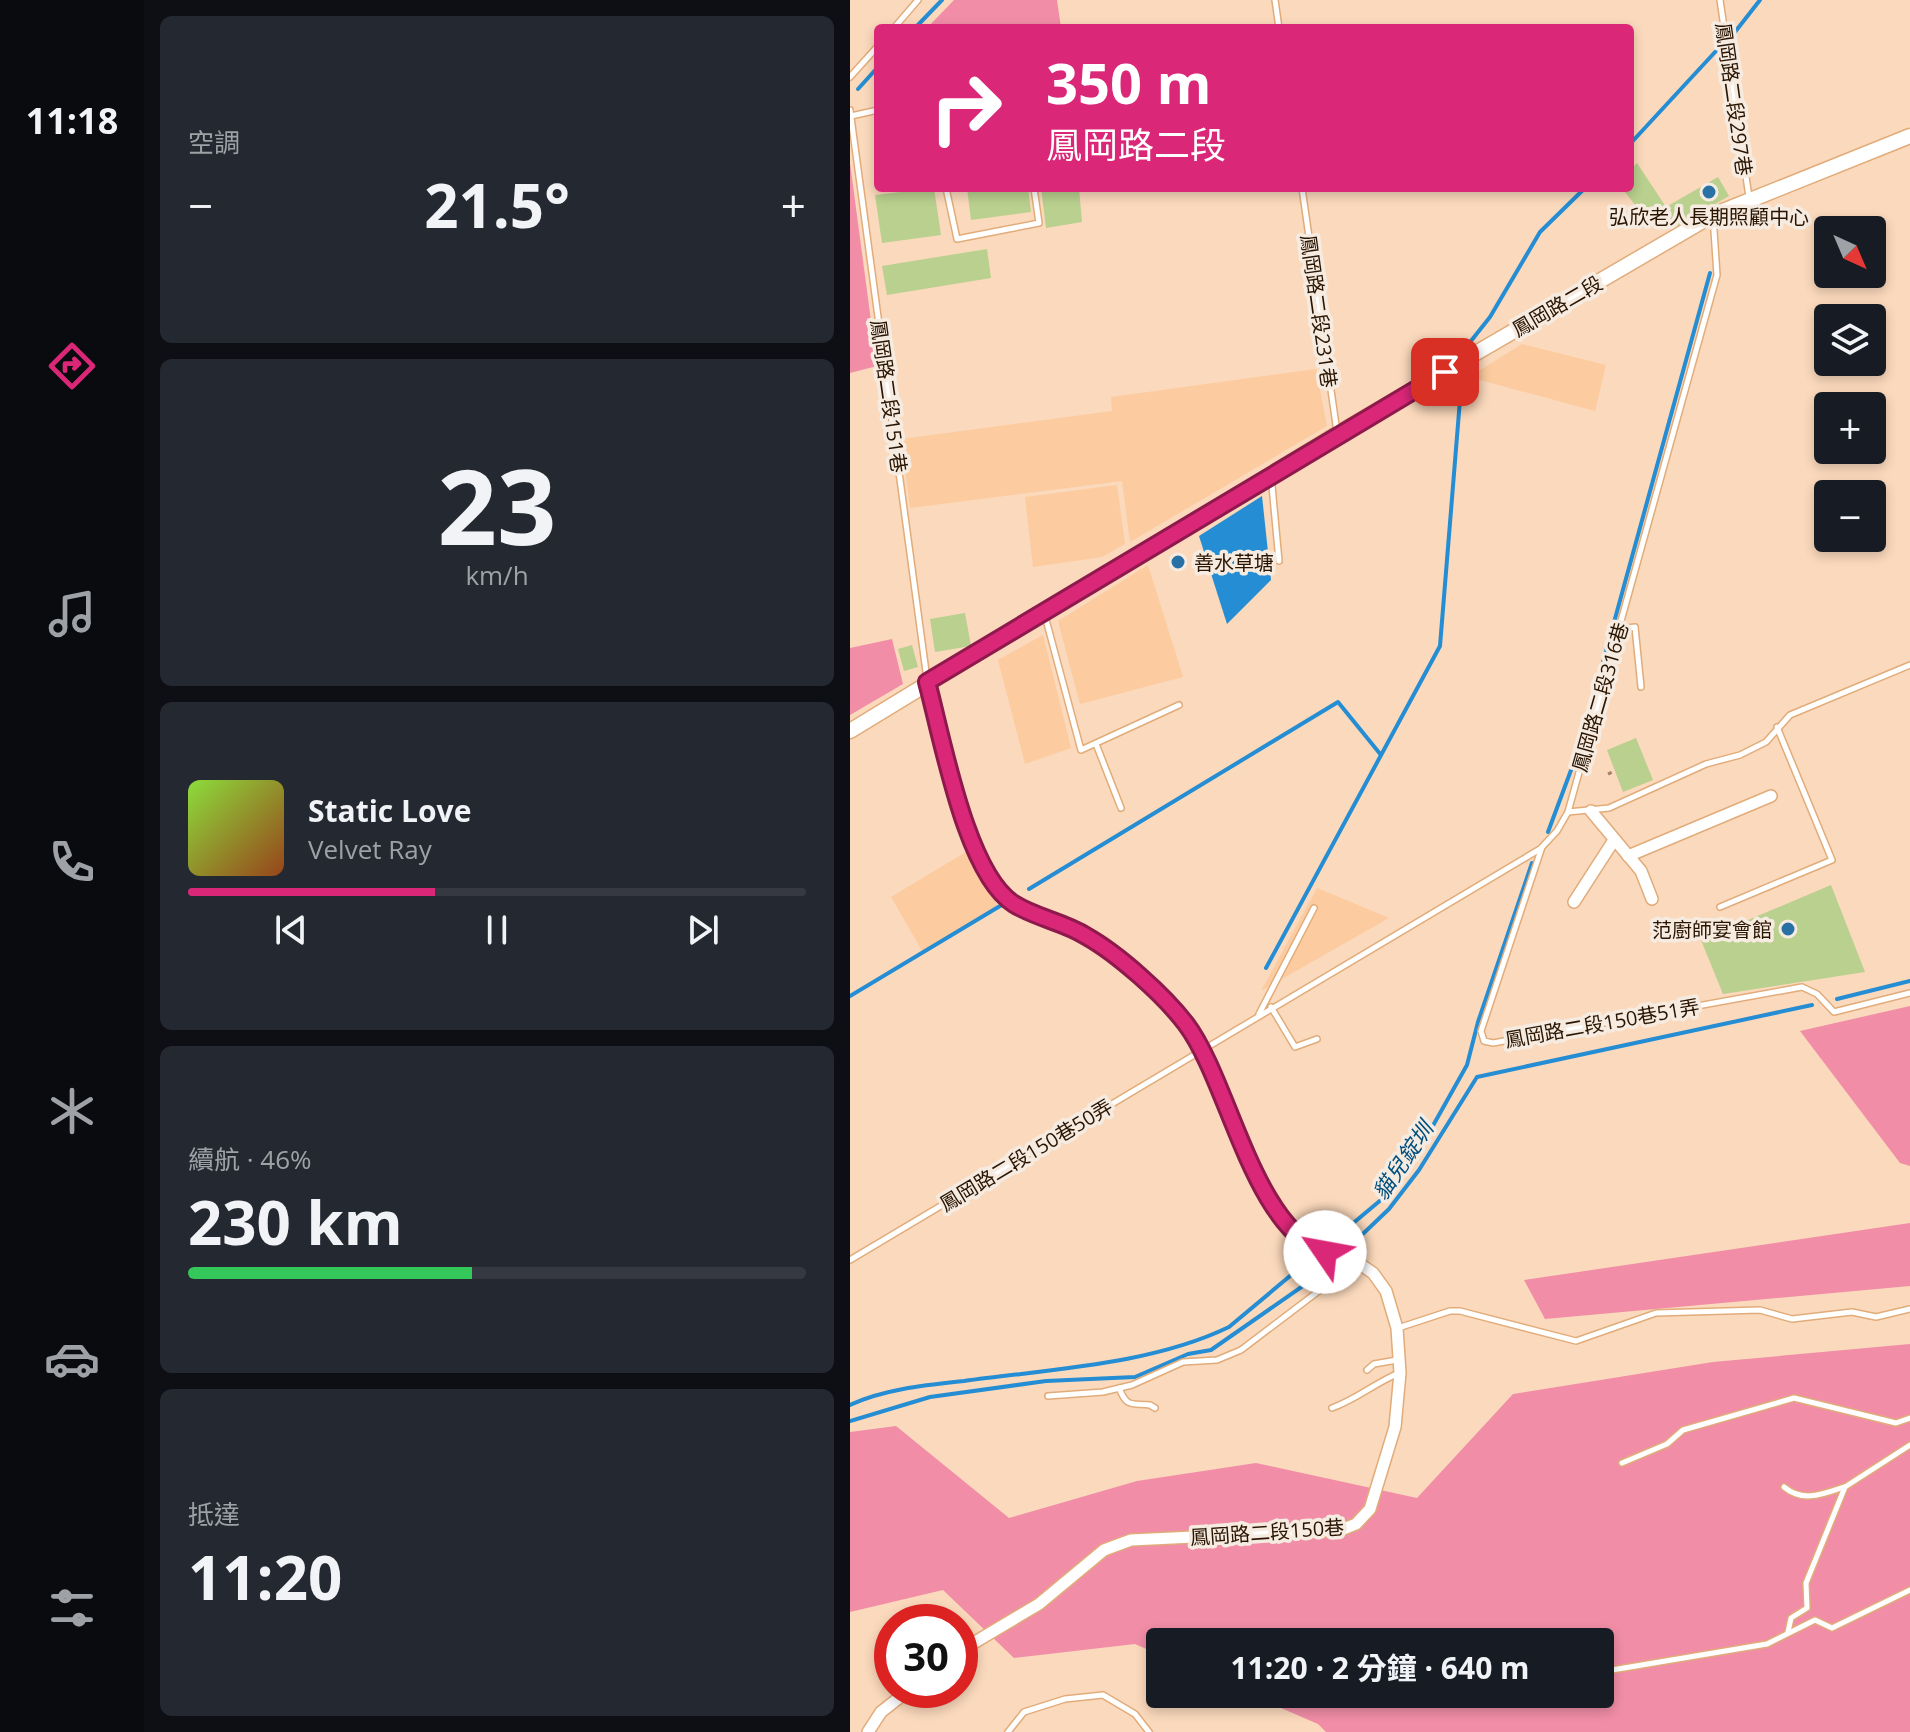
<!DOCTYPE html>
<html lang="zh-TW">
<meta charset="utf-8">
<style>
body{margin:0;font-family:"Open Sans","Noto Sans TC",sans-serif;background:#242831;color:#f1f3f6;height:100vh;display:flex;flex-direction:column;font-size:30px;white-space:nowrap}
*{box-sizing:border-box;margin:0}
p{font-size:26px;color:#9ea1a6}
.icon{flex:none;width:44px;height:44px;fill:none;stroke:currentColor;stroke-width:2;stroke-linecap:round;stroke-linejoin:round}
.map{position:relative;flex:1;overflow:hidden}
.drawer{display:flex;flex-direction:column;gap:16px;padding:16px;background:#0d0f14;width:706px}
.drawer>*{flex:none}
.hud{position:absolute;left:24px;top:24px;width:760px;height:168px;border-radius:8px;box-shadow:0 4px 12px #0003;background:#db2777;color:#fff;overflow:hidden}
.needle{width:52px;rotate:136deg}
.tools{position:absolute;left:964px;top:216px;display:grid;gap:16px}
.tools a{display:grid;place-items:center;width:72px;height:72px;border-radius:8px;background:#171b24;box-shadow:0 4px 12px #0003;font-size:40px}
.speed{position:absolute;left:24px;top:1604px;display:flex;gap:16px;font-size:40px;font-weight:700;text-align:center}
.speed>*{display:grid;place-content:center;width:104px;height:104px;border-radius:50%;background:#171b24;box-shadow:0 4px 12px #0003;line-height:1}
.speed .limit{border:12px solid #d22;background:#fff;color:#111}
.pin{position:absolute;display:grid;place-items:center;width:68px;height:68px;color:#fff;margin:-34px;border-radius:16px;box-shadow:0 4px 12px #0006}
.me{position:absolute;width:88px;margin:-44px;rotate:303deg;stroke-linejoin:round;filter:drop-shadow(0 0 6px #0008)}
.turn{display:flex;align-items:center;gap:28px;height:168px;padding:0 40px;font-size:36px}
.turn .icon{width:104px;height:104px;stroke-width:2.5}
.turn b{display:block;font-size:56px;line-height:68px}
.big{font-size:60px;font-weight:700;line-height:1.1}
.drawer .tile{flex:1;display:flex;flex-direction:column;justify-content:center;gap:12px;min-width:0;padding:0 28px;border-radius:12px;background:#242831}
.drawer .dial{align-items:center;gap:0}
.dial b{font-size:104px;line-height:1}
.song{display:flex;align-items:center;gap:24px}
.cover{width:96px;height:96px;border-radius:12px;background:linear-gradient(135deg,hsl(90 70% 55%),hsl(20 70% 35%))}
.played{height:8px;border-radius:4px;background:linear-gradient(90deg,#db2777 40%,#363941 40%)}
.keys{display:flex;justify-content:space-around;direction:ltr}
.heat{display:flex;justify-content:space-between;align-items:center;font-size:44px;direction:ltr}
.charge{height:12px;border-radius:6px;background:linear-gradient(90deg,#34c759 46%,#363941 0)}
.trip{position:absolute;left:296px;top:1628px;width:468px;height:80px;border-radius:8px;background:#171b24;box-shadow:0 4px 12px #0003;font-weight:700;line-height:80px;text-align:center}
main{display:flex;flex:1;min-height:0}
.tabs{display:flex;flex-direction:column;width:144px;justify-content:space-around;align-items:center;background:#090b0e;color:#9ea1a6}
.tabs .icon{width:56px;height:56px}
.tabs .on{color:#db2777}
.tabs b{font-size:36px;color:#f1f3f6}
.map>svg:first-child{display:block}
.built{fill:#fccb9f}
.green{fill:#f18da7}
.water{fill:#248dd3}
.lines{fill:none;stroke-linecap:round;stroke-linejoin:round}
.stream{stroke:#248dd3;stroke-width:4}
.building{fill:#b9d08e}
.service-casing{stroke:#e1ac7a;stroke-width:8}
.minor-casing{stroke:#e1ac7a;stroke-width:14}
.tertiary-casing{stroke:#e1ac7a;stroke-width:17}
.path{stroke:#a0846b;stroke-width:3;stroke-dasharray:4 4;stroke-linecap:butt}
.service{stroke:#fff;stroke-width:5}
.minor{stroke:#fff;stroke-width:11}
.tertiary{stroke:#fff;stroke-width:14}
.route-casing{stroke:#8e194d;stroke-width:20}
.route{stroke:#db2777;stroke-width:14}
.poi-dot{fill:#2971a5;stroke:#f6ebe1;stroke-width:3}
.labels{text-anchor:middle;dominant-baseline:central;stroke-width:7;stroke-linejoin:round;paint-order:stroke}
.street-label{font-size:20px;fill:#291502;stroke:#f6ebe1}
.poi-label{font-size:20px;fill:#291502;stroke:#f6ebe1}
.water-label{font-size:22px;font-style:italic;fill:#004f7d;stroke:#f6ebe1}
</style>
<main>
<nav class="tabs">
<b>11:18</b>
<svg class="icon on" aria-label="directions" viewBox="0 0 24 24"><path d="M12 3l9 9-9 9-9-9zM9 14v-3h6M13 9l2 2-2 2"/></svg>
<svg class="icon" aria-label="music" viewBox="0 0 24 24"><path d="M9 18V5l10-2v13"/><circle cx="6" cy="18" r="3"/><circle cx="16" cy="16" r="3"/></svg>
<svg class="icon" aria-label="phone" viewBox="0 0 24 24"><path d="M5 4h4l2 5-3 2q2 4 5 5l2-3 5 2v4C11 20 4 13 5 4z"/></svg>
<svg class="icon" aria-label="climate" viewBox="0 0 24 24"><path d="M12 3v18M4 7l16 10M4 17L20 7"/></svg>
<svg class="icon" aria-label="car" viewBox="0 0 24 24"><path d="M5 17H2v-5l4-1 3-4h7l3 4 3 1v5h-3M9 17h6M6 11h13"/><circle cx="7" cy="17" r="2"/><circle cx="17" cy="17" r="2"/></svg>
<svg class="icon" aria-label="filters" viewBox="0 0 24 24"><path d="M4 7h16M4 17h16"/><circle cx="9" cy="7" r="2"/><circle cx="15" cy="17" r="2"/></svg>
</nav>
<section class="drawer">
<div class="tile"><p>空調</p>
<div class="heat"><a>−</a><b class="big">21.5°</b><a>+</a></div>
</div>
<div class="tile dial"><b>23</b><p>km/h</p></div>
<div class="tile">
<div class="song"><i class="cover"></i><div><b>Static Love</b><p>Velvet Ray</p></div></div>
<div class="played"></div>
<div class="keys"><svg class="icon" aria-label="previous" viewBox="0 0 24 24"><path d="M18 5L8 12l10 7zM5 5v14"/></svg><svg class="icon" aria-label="pause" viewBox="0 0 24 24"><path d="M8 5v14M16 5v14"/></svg><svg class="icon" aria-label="next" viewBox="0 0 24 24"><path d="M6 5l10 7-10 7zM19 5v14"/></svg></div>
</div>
<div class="tile"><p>續航 · 46%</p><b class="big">230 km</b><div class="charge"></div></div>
<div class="tile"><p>抵達</p><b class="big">11:20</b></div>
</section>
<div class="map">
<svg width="1060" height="1732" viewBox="0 0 1060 1732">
<rect width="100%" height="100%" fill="#fbd9bc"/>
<g class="built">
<path d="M672 344 756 365 745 411 619 377Z"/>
<path d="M466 369 477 426 280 542 272 481 60 508 51 439 262 411 261 397Z"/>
<path d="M267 485 275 544 252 557 183 567 175 497Z"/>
<path d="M298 565 333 677 230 704 208 621Z"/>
<path d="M193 635 221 748 175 764 148 660Z"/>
<path d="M116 852 148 906 74 954 41 897Z"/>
<path d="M467 888 539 918 411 991Z"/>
</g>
<g class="green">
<path d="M104 0H207L211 28H77Z"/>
<path d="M0 163 27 366 0 373Z"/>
<path d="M42 639 53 684 0 715V648Z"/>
<path d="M1060 1006V1166L1050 1163 950 1031Z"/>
<path d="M1060 1223V1286L695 1319 674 1280Z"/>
<path d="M1060 1344V1732H476L468 1724 399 1694H750V1642H310V1655L285 1644 164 1658 93 1590 0 1612V1432L46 1426 159 1518 287 1481 406 1463 567 1498 663 1394 863 1362Z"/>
</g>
<path class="water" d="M412 496 421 580 377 624 349 536Z"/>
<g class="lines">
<g class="stream">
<path d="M65 28 92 0"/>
<path d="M885 32 910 0"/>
<path d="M8 89 28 67"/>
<path d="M780 144 866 51"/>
<path d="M617 346 640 317 690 232 735 188"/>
<path d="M698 832 730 746 860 273"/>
<path d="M179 889 488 702 531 755"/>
<path d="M416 968 590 646 612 375"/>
<path d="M0 996 155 903"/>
<path d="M987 999 1060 981"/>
<path d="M0 1405C34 1389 77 1385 114 1381 200 1369 300 1365 379 1327L538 1194 562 1163 617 1065 628 1022 682 863"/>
<path d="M0 1421 80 1397 196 1381 285 1377 338 1354 361 1350 473 1272 539 1209 569 1170 627 1077 962 1005"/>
</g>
</g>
<g class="building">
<path d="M787 163 816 207 868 177 879 196 825 227 813 213 798 222 772 188H780V170Z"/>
<path d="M84 188 91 235 32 243 25 195Z"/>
<path d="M117 188H178L181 212 121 220Z"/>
<path d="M191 188H229L232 222 196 228Z"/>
<path d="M137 249 141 278 37 295 32 266Z"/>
<path d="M115 613 121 646 85 652 80 619Z"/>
<path d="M62 645 68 667 54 671 48 649Z"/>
<path d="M786 738 803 780 773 792 757 750Z"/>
<path d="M981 885 1015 972 873 994 851 940Z"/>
</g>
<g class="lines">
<g class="service-casing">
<g id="service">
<path d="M425 0 429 28"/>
<path d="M870 0 899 197"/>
<path d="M44 28 68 0"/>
<path d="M0 77 28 46"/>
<path d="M0 110 77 679"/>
<path d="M1 116 28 110"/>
<path d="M96 188 107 239 189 223 184 188"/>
<path d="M452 188 487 432"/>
<path d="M863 216 867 275 718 812 707 831 692 847 631 1031 634 1041 643 1043 952 987 967 994 984 1012 1060 993"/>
<path d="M421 475 429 561"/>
<path d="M195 616 231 750 329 705"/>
<path d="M770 629 785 627 791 687"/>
<path d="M246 744 271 808"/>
<path d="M718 812 759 808 856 764 890 755 916 742 940 715 1060 665"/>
<path d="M870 907 982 860 927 727"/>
<path d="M421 1007 445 1047 467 1039"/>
<path d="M409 1014 464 908"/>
<path d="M0 1260 690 849"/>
<path d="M548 1328 600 1311H610L726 1341 806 1313 910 1310 942 1319 1002 1312 1026 1317 1060 1309"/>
<path d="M517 1370 524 1364 547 1360"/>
<path d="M269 1388C277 1408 281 1403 300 1405L305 1408"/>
<path d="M198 1396 253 1392 282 1385 333 1362 367 1360 391 1350 507 1262"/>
<path d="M482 1408C507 1399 525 1383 549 1373"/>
<path d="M772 1463 817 1444 833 1430 944 1398 1046 1423 1060 1418"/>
<path d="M934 1487C953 1503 973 1494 994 1487"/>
<path d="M938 1632 941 1618 957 1608 956 1583 995 1487 1060 1445"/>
<path d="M750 1672 917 1644 965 1620 982 1628 1060 1590"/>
<path d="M158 1732 174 1712 215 1699 253 1695 285 1714 299 1732"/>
</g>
</g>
<g class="minor-casing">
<g id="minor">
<path d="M77 682 120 839 131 866 162 903 236 935 271 961 335 1022 352 1050 393 1152 443 1231 457 1246 507 1262 523 1273 536 1291 547 1328 550 1373 545 1427 520 1509 506 1524 491 1530 281 1540 254 1550 189 1604 110 1651"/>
<path d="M741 811 791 871 802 899"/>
<path d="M778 856 921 796"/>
<path d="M724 902 764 840"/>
<path d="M18 1732 31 1712 59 1690"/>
</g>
</g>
<g class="tertiary-casing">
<path id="tertiary" d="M0 731 487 434 863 215 1060 136"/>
</g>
<path class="path" d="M758 774 765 771"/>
<use href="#service" class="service"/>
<use href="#minor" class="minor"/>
<use href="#tertiary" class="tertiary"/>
</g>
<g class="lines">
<g class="route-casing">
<path id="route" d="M475 1252C403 1228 379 1081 336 1024 314 995 268 954 236 936 214 922 186 918 164 904 116 874 92 737 77 682L595 372"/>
</g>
<use href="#route" class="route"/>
</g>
<g class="poi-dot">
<circle cx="859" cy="192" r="8"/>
<circle cx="328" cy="562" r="8"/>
<circle cx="938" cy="929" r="8"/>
</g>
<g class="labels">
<g class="street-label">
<text transform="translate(884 99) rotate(82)">鳳岡路二段297巷</text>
<text transform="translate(707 306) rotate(-30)">鳳岡路二段</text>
<text transform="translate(469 311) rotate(82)">鳳岡路二段231巷</text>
<text transform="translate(39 396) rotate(82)">鳳岡路二段151巷</text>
<text transform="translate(750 697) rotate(-74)">鳳岡路二段316巷</text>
<text transform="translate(752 1023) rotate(-10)">鳳岡路二段150巷51弄</text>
<text transform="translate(176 1155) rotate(-31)">鳳岡路二段150巷50弄</text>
<text transform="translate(417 1532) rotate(-4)">鳳岡路二段150巷</text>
</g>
<g class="poi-label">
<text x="859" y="216">弘欣老人長期照顧中心</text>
<text x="344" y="562" text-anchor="start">善水草塘</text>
<text x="922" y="929" text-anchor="end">范廚師宴會館</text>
</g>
<g class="water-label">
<text transform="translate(552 1160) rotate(-56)">貓兒錠圳</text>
</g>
</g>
</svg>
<div class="tools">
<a><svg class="needle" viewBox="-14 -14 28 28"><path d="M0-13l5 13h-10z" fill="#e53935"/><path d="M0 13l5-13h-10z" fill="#9ea1a6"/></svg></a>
<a><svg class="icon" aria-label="layers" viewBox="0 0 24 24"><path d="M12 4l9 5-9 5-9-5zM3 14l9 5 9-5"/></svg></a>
<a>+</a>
<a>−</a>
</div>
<div class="speed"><div class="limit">30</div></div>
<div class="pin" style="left:595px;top:372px;background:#d93025"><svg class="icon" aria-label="arrive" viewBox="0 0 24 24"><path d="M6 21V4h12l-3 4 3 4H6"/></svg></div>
<svg class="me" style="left:475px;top:1252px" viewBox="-20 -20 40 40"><circle r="19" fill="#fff"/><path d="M0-13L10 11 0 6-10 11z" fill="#db2777"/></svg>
<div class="trip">11:20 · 2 分鐘 · 640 m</div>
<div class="hud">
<div class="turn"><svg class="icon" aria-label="right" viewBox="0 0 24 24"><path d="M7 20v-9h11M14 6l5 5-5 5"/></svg><div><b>350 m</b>鳳岡路二段</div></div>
</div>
</div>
</main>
